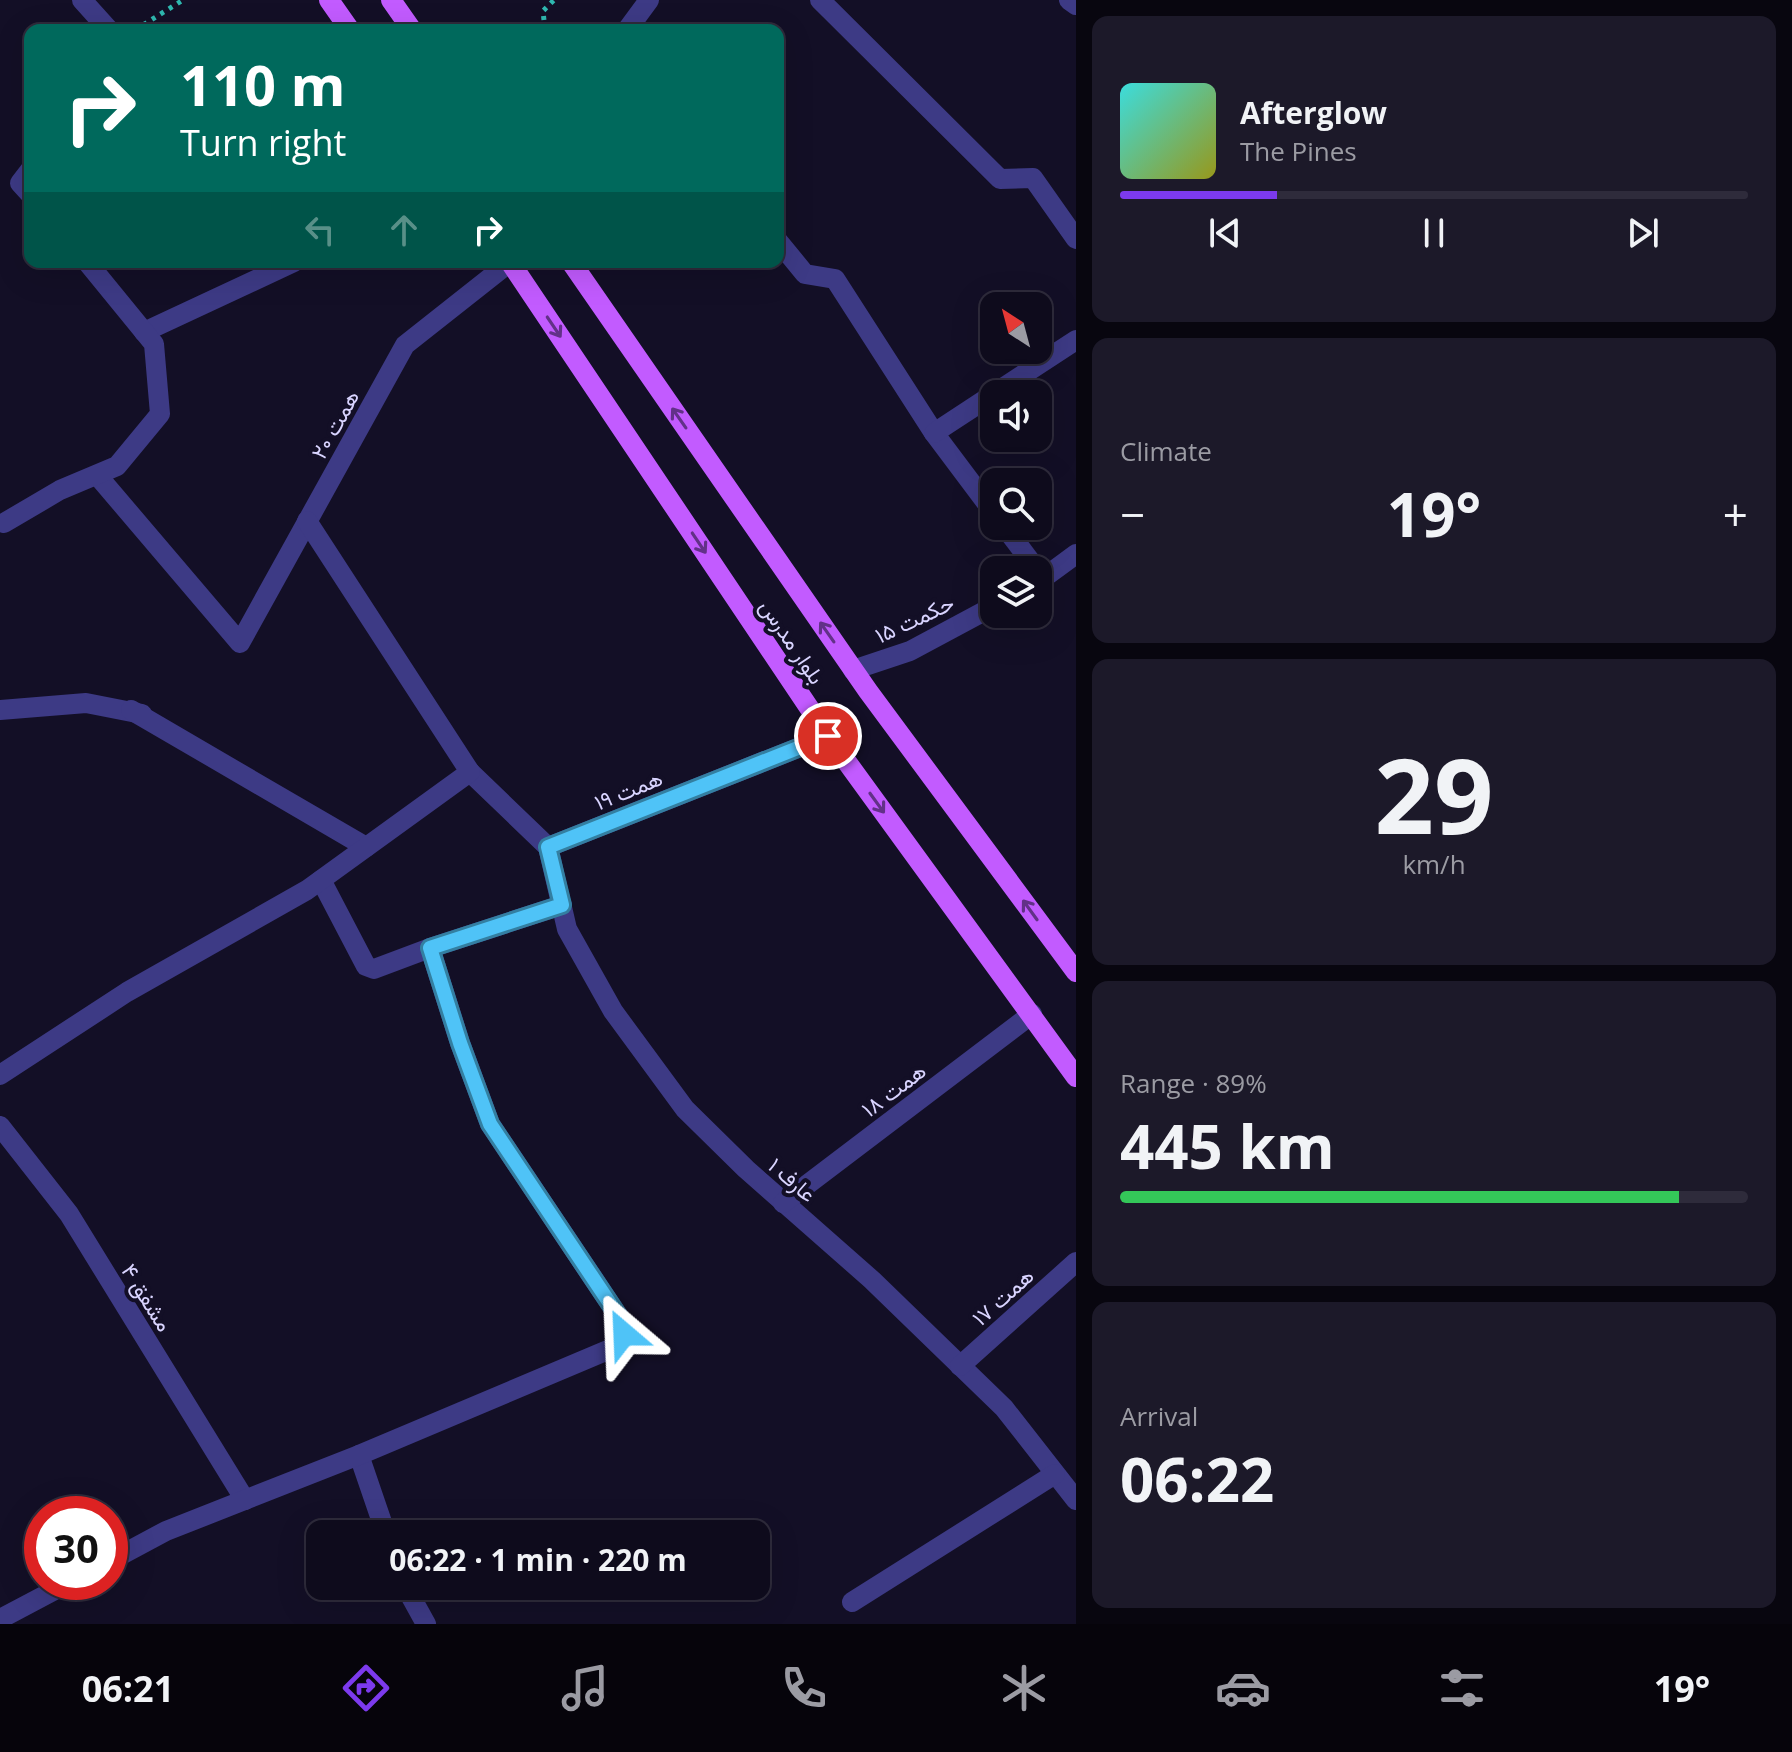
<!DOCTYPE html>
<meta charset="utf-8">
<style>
body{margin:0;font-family:"Open Sans",Vazirmatn,sans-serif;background:#1c1929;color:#f1f3f6;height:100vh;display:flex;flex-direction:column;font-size:30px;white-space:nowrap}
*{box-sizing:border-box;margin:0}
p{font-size:26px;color:#9b9ba3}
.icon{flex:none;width:44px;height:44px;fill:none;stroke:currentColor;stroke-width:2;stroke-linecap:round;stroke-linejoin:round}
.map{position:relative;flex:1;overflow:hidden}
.drawer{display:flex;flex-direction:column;gap:16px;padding:16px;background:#08060f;width:716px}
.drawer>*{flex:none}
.guide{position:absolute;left:24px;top:24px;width:760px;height:244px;border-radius:16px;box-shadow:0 8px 32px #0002,0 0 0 2px #2e2b3b;background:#00695c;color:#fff;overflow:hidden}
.needle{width:52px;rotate:324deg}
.fabs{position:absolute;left:980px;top:292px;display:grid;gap:16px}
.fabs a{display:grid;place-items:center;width:72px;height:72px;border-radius:16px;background:#0e0b1c;box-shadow:0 8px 32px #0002,0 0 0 2px #2e2b3b;font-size:40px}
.speed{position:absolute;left:24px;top:1496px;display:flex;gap:16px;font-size:40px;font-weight:700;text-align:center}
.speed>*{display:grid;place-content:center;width:104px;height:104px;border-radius:50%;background:#0e0b1c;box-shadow:0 8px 32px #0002,0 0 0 2px #2e2b3b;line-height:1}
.speed .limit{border:12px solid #d22;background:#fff;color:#111}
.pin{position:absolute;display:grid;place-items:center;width:68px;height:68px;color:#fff;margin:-34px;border:4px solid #fff;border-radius:50%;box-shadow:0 2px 8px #0007}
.me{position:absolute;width:88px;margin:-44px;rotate:334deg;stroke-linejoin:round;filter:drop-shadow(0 0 6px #0008)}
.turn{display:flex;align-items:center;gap:28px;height:168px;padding:0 24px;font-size:36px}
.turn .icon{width:104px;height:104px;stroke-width:2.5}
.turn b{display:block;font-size:56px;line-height:68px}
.lanes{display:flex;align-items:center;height:76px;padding:0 24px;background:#0003;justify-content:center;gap:40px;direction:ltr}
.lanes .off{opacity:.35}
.big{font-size:60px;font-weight:700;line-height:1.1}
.drawer .tile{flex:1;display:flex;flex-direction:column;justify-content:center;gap:12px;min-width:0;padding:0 28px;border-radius:16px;background:#1c1929}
.drawer .dial{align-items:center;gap:0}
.dial b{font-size:104px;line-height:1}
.song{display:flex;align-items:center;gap:24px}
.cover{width:96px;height:96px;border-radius:12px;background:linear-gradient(135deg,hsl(180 70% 55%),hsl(60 70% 35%))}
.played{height:8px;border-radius:4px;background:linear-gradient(90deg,#7c3aed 25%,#2e2b3b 25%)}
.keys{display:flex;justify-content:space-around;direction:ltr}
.heat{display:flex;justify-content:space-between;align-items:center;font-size:44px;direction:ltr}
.charge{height:12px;border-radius:6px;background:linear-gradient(90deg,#34c759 89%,#2e2b3b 0)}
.trip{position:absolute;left:306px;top:1520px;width:464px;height:80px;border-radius:16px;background:#0e0b1c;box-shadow:0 8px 32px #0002,0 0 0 2px #2e2b3b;font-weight:700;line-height:80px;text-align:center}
.dock{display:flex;height:128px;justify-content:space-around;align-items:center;background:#06040b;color:#9b9ba3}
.dock .icon{width:56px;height:56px}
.dock .on{color:#7c3aed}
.dock b{font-size:36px;color:#f1f3f6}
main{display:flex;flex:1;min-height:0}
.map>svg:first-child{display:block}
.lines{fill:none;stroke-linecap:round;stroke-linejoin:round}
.path{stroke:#2fb8b0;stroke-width:5;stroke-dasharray:4 6;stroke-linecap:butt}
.minor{stroke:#3d3a85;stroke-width:20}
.primary{stroke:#c25bff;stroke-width:20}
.oneway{stroke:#623188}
.route-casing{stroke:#337fa1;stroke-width:20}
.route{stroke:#4fc3f7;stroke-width:14}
.labels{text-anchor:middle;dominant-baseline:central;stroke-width:8;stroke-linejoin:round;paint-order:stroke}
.street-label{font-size:22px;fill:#d9d4ff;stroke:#130f26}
</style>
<main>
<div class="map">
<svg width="1076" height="1624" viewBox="0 0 1076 1624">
<rect width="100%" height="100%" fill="#130f26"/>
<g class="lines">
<g class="path">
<path d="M135 30 183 0"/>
<path d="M545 30 543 11 554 0"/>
</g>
<g class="minor">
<path d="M82 0 109 30"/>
<path d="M820 0 1000 179 1033 178 1076 239"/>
<path d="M1069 0 1076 5"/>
<path d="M627 30 649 0"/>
<path d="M30 170 20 183 30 194"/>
<path d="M778 241 805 274 835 279 934 433 994 513"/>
<path d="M144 332 294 262"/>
<path d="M934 433 1076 340"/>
<path d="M97 475 240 643 405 345 510 262"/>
<path d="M4 523 60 490 117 466 160 414 154 344 87 262"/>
<path d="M1004 526 1037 570"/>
<path d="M1038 582 1076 554"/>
<path d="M853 670 910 651 994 606"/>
<path d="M0 710 86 703 142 714"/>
<path d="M131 710 366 847"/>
<path d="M470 772 548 847 828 736"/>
<path d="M548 847 567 929 613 1011 685 1109 746 1169 872 1280 1004 1408 1076 1500"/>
<path d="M321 880 366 966 374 969 430 948 562 905"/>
<path d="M0 1075 127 992 307 890 470 772 307 521"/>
<path d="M0 1126 69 1214 245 1500"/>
<path d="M783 1203 1032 1014"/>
<path d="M960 1366 1076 1262"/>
<path d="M359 1455 386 1534"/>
<path d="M110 1561 166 1531 359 1455 615 1347 624 1334 619 1317 490 1124 460 1043 430 948"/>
<path d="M405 1586 426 1624"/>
<path d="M852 1602 1055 1474"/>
<path d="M0 1619 70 1582"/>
</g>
<g class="primary">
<path d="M329 0 350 30"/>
<path d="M391 0 412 30"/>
<path d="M510 262 828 736 1076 1077"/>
<path d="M571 262 868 691 1076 972"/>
</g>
</g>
<defs><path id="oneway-shaft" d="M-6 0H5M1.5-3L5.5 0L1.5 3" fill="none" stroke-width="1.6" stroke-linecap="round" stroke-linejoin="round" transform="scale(2)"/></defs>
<g class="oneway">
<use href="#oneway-shaft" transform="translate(554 327) rotate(56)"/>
<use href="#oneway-shaft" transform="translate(679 418) rotate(-125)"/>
<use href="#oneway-shaft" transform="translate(699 543) rotate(56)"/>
<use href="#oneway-shaft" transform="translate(827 632) rotate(-125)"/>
<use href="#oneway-shaft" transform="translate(877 803) rotate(54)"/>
<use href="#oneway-shaft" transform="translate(1030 910) rotate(-126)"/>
</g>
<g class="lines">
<g class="route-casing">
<path id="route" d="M624 1334 619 1317 490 1124 460 1043 430 948 562 905 548 847 828 736"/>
</g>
<use href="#route" class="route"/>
</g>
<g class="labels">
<g class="street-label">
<text transform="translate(334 424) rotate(-61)">همت ۲۰</text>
<text transform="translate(914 618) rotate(-25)">حکمت ۱۵</text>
<text transform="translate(793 641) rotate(56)">بلوار مدرس</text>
<text transform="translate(628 789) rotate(-22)">همت ۱۹</text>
<text transform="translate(893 1089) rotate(-37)">همت ۱۸</text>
<text transform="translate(793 1179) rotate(41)">عارف ۱</text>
<text transform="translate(1002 1296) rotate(-42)">همت ۱۷</text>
<text transform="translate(148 1297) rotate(58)">مشفق ۴</text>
</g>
</g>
</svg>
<div class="fabs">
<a><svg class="needle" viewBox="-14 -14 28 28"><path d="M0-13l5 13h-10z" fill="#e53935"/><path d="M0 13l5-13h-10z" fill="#9b9ba3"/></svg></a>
<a><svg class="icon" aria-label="sound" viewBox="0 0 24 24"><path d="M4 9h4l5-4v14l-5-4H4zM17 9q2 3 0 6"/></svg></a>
<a><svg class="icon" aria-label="search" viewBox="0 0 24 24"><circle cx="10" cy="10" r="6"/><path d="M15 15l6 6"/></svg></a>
<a><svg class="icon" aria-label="layers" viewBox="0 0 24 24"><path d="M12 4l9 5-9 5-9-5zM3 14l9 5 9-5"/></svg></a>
</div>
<div class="speed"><div class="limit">30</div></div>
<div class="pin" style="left:828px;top:736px;background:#d93025"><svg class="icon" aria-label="arrive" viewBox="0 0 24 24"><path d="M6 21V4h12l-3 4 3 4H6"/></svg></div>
<svg class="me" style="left:624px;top:1334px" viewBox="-20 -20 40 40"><path d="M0-17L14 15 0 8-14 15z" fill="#4fc3f7" stroke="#fff" stroke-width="4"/></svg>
<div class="trip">06:22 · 1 min · 220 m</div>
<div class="guide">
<div class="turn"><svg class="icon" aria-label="right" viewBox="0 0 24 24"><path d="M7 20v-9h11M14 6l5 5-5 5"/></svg><div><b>110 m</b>Turn right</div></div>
<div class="lanes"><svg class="icon off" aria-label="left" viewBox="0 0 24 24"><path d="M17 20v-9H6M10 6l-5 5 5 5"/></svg><svg class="icon off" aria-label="ahead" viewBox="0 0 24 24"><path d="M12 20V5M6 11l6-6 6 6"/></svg><svg class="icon" aria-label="right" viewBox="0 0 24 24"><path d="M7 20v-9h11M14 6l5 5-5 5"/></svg></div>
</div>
</div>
<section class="drawer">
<div class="tile">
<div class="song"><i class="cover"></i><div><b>Afterglow</b><p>The Pines</p></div></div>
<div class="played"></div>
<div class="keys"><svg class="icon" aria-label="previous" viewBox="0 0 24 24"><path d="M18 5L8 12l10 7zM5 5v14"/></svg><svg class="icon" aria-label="pause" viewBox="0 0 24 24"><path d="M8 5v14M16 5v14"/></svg><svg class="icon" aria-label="next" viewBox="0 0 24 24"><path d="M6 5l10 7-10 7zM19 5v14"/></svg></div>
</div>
<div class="tile"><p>Climate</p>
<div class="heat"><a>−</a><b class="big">19°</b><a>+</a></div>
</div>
<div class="tile dial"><b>29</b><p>km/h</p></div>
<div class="tile"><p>Range · 89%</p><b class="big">445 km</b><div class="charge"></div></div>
<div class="tile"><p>Arrival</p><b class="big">06:22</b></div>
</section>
</main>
<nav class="dock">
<b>06:21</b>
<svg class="icon on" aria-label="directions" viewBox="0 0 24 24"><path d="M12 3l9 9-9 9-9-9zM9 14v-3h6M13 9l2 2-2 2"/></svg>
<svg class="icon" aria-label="music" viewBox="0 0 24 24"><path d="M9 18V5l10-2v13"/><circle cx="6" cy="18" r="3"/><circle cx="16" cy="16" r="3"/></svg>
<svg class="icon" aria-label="phone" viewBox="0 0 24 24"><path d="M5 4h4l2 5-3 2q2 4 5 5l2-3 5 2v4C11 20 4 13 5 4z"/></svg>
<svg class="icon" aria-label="climate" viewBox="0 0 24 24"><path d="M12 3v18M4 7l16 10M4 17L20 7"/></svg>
<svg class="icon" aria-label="car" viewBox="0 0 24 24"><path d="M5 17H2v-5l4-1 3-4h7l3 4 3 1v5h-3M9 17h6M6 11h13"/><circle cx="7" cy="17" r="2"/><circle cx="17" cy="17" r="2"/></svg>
<svg class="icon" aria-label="filters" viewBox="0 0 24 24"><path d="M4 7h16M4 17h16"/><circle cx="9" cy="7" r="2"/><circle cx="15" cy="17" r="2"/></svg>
<b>19°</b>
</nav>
